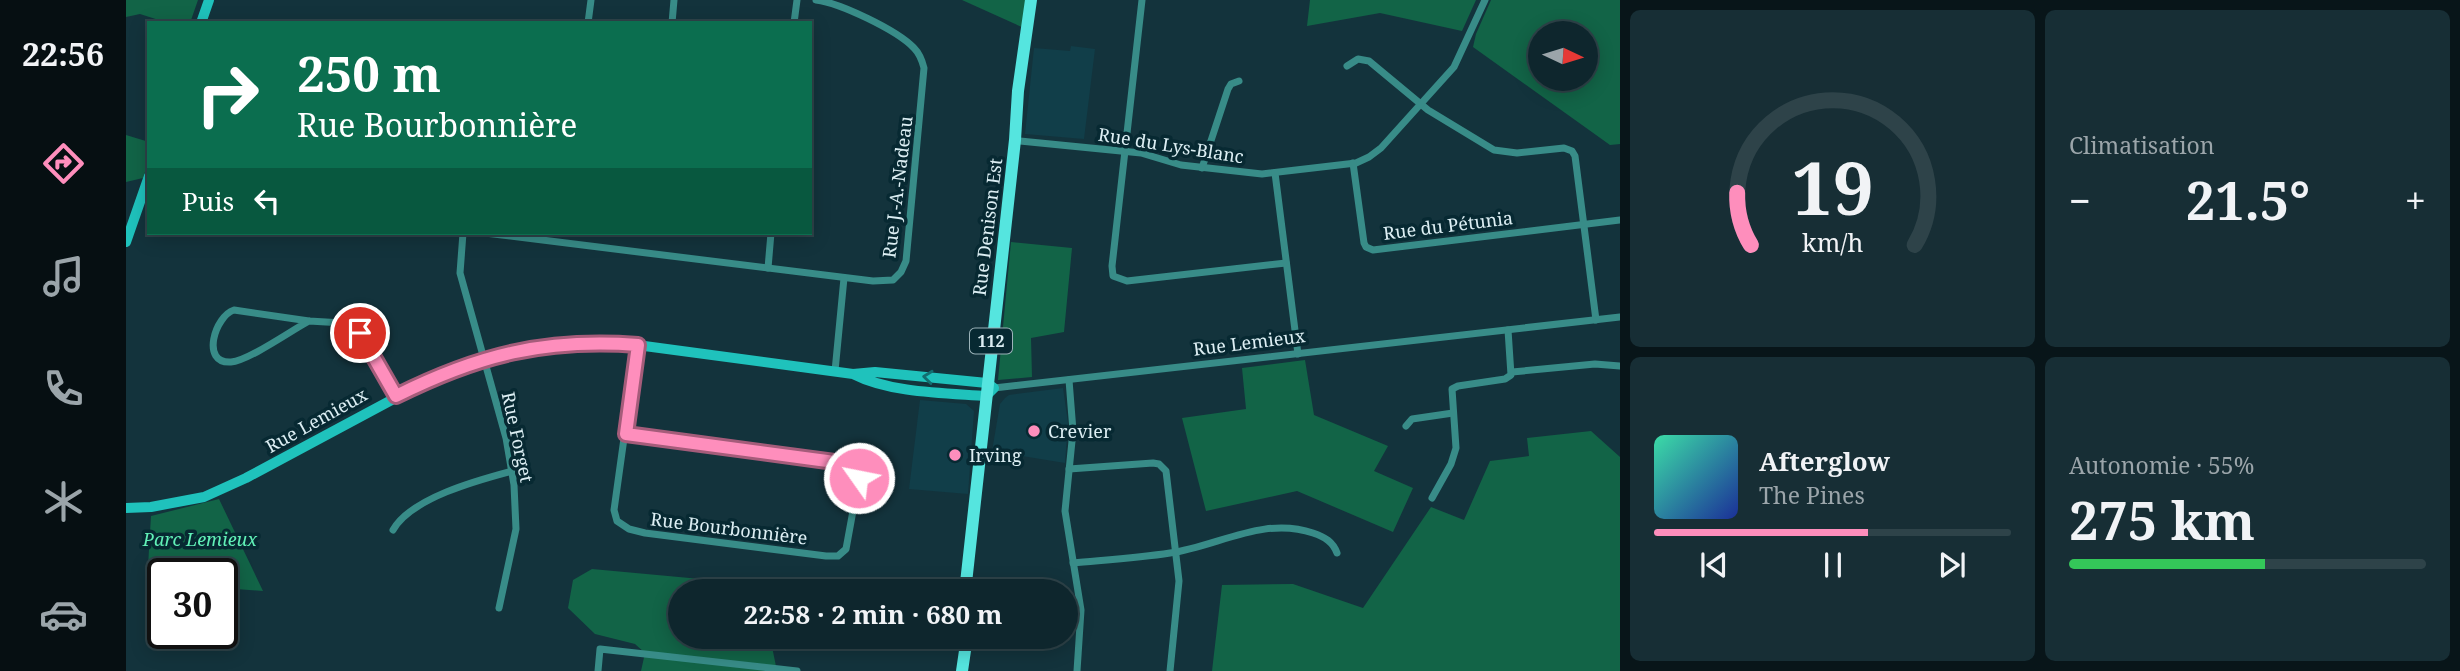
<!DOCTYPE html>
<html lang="fr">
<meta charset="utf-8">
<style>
body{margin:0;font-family:"Noto Serif",serif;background:#172e35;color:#f1f3f6;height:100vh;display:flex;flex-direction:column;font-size:26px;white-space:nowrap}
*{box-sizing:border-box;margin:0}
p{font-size:23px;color:#9ba5aa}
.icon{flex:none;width:38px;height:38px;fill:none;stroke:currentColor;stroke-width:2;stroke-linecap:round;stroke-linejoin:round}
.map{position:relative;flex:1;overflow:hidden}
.sheet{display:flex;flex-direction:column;gap:10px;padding:10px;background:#081519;width:840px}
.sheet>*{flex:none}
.top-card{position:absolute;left:21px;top:21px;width:665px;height:214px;border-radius:0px;box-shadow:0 4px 18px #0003,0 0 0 2px #2e4349;background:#0b6e4f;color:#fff;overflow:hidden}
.needle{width:46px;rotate:94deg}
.controls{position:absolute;left:1402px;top:21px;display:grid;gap:14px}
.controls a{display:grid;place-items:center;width:70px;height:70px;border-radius:50%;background:#0e262d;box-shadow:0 4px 18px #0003,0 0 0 2px #2e4349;font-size:35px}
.speed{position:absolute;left:21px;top:558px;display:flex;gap:14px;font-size:35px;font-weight:700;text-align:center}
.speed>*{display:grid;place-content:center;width:91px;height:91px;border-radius:50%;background:#0e262d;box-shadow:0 4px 18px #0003,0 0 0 2px #2e4349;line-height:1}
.speed .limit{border:4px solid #111;border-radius:10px;background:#fff;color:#111}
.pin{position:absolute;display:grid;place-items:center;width:60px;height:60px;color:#fff;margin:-30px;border:4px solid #fff;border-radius:50%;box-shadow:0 2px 7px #0007}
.me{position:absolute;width:77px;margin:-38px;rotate:303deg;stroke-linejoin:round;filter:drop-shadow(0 0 5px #0008)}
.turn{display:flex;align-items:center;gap:24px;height:147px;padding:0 35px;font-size:32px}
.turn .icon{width:91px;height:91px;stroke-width:2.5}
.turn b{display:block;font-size:49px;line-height:60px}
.then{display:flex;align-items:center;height:66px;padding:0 35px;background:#0003;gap:14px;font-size:26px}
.big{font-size:52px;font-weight:700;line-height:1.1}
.sheet .card{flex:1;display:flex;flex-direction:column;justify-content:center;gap:10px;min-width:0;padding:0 24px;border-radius:10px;background:#172e35}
.sheet .dial{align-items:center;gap:0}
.dial svg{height:182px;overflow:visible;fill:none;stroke:#2e4349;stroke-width:7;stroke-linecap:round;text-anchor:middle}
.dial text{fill:#f1f3f6;stroke:none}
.song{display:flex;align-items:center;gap:21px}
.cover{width:84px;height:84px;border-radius:10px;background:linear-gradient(135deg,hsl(160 70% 55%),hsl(230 70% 35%))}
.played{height:7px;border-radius:4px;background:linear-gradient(90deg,#fe8ebc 60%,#2e4349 60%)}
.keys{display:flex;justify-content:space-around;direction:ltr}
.heat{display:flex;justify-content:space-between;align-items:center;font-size:38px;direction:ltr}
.charge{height:10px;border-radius:5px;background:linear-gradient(90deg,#34c759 55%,#2e4349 0)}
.sheet .tiles{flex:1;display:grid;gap:10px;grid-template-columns:repeat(2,1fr)}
.trip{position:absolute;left:542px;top:579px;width:410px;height:70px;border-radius:35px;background:#0e262d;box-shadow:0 4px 18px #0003,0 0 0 2px #2e4349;font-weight:700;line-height:70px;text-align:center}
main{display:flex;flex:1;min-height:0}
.tabs{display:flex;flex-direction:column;width:126px;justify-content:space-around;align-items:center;background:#060f12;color:#9ba5aa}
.tabs .icon{width:49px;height:49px}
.tabs .on{color:#fe8ebc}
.tabs b{font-size:32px;color:#f1f3f6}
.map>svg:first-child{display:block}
.built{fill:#113e49}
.green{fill:#126447;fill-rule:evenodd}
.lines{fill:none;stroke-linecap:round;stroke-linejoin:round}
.street{stroke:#388c88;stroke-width:7}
.secondary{stroke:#1fc2bc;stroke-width:10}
.primary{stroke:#55e5df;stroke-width:12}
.oneway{stroke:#126e70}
.route-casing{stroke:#a55c7a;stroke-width:18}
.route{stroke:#fe8ebc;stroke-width:12}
.poi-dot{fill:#fe8ebc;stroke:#072932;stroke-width:2.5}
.labels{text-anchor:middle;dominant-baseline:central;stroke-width:7;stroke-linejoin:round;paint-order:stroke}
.shield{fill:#072932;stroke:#9cb3b9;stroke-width:2}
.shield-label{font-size:16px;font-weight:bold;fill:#dceef3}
.street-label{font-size:18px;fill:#dceef3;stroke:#072932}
.poi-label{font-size:18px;fill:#dceef3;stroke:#072932;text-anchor:start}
.park-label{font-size:18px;font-style:italic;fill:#61f1b7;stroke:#072932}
</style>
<main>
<nav class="tabs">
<b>22:56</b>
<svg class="icon on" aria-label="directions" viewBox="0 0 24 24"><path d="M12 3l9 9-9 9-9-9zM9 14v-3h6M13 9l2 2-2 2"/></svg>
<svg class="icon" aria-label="music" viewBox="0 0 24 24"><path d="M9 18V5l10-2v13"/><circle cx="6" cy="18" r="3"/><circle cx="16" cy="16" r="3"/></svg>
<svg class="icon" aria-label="phone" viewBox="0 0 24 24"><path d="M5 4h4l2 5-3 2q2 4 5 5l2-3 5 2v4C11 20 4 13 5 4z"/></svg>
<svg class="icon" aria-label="climate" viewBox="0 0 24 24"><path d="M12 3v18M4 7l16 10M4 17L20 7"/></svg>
<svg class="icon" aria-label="car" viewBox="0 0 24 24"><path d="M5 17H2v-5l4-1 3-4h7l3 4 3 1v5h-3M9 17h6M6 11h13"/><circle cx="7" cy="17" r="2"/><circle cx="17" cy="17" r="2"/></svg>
</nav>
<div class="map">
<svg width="1494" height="671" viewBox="0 0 1494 671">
<rect width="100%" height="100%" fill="#13333c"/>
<g class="built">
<path d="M945 46 969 49 958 139 899 134 908 48 944 51Z"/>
<path d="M937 388 942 423 939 463 866 451 874 404 879 398 883 395Z"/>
<path d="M794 400 840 404 848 411 842 494 783 489Z"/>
</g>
<g class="green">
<path d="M0 0H72L64 23H42L14 14 0 17Z"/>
<path d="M836 0H901L898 28Z"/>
<path d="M1184 0H1350L1336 31 1254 13 1181 26Z"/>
<path d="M1365 0H1494V144L1484 145 1347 47 1350 34ZM1414 33H1460V79H1414Z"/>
<path d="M0 135 23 142V160L17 178 0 182Z"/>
<path d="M885 242 946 248 938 332 905 338 906 377 872 380Z"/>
<path d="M1179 360 1188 415 1262 446 1248 471 1287 488 1267 532 1171 491 1080 511 1056 418 1120 409 1116 368Z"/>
<path d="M1465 431 1494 457V671H1086L1096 585 1167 584 1237 608 1305 507 1338 520 1364 461 1403 456 1401 438Z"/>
<path d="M93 499 137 591 96 588V574H37V584L21 583 25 516Z"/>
<path d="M466 569 607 582 619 591 555 592V637H644L651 671H515L519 653 509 644 469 634 442 608 447 580Z"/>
</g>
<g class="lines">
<g class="street">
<path d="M1016 0 986 266 987 276 1001 281 1160 263"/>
<path d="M462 23 465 0"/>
<path d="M546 23 548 0"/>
<path d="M668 23 671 0"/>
<path d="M1221 66 1232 59 1243 61 1302 110 1368 150 1391 153 1438 148 1446 151 1449 156 1470 320"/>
<path d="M894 141 1015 153 1055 165 1136 174 1230 163 1243 157 1255 148 1328 67 1359 0"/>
<path d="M1227 163 1238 243 1240 247 1247 250 1494 220"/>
<path d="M1076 168 1102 89 1105 84 1113 81"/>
<path d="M1149 173 1172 354"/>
<path d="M337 233 334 273 380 438 388 485 390 529 373 608"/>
<path d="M359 233 747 281 767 280 775 272 780 261 798 68C796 60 794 54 788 48 771 30 714 3 690 0"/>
<path d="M642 268 645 233"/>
<path d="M183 321C166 330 122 361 105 362 74 364 89 316 108 310L183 321 217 323 225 325 234 333 270 396"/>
<path d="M709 371 718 278"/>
<path d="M1386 372 1469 364 1494 366"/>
<path d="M943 380 947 431 939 511 955 610 951 671"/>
<path d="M868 388 1494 317"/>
<path d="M1280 426 1286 419 1327 413"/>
<path d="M500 434 723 465 730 470 733 478 720 549 712 556H700L519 533 503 529 491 521 488 510 511 345"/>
<path d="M943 469 1027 463 1033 464 1040 471 1053 581 1044 671"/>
<path d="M1306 498 1325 464 1330 448 1326 389 1332 386 1379 379 1385 375 1382 330"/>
<path d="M267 530C285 498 352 480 386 471"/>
<path d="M947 563C979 560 1012 558 1044 553 1092 546 1138 516 1187 533 1199 537 1207 542 1211 553"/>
<path d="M472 671 474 649 671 671"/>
</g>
<g class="secondary">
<path d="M75 23 83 0"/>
<path d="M0 242 23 176"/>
<path d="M0 508 25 507 78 497 120 478 301 381 358 359 404 348 446 343 511 345 727 374 749 372 861 383 868 388 860 396C818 393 764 393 727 374"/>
</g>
<g class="primary">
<path d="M839 592 889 140 892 91 905 0"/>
<path d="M836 671 841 637"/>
</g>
</g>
<defs><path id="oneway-chevron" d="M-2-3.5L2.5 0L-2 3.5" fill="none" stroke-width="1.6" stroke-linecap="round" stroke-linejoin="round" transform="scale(1.75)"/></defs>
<use class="oneway" href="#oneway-chevron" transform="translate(802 377) rotate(-174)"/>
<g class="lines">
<g class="route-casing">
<path id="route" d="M234 333 270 396C352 355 419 338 512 345L500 434 716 463 728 467 733 478"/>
</g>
<use href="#route" class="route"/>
</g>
<g class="poi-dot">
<circle cx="908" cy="431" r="7"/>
<circle cx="829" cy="455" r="7"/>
</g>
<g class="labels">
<rect class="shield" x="844" y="328.5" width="42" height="25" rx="5"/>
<g class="shield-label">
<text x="865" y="341">112</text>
</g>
<g class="street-label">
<text transform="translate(1045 145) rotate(9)">Rue du Lys-Blanc</text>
<text transform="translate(771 187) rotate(-83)">Rue J.-A.-Nadeau</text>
<text transform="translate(1322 225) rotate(-7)">Rue du Pétunia</text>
<text transform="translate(861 227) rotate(-83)">Rue Denison Est</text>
<text transform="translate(1123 342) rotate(-7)">Rue Lemieux</text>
<text transform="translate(190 420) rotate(-29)">Rue Lemieux</text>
<text transform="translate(392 437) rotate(78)">Rue Forget</text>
<text transform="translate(603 528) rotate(7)">Rue Bourbonnière</text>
</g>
<g class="poi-label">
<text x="922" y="431">Crevier</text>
<text x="843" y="455">Irving</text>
</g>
<g class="park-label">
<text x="74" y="539">Parc Lemieux</text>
</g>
</g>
</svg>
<div class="controls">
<a><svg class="needle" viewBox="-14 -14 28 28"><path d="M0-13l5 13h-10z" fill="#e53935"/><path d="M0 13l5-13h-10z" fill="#9ba5aa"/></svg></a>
</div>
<div class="speed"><div class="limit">30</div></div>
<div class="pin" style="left:234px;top:333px;background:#d93025"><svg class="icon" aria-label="arrive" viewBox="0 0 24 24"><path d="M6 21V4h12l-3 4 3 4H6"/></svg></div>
<svg class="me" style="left:733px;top:478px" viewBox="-20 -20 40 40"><circle r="17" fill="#fe8ebc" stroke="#fff" stroke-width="3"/><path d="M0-11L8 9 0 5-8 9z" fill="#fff"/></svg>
<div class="trip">22:58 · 2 min · 680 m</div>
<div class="top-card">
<div class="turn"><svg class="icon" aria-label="right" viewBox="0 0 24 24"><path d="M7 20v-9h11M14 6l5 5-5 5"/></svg><div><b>250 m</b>Rue Bourbonnière</div></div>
<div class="then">Puis<svg class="icon" aria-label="left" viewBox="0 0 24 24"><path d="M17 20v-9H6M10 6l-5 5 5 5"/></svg></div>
</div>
</div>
<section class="sheet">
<div class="tiles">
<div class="card dial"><svg viewBox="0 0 100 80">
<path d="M14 69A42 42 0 1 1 86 69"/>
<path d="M14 69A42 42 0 0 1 8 46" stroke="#fe8ebc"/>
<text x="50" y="56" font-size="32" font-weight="700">19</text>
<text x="50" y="72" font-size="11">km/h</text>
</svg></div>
<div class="card"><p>Climatisation</p>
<div class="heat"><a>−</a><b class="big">21.5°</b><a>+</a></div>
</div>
<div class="card">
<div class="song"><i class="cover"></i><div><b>Afterglow</b><p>The Pines</p></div></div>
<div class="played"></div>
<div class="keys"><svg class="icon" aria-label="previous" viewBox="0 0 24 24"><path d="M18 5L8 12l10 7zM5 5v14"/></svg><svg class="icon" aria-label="pause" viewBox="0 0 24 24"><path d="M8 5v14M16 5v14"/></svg><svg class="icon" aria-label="next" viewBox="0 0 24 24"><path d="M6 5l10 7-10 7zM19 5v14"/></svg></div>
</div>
<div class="card"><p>Autonomie · 55%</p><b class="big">275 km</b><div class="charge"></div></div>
</div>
</section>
</main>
